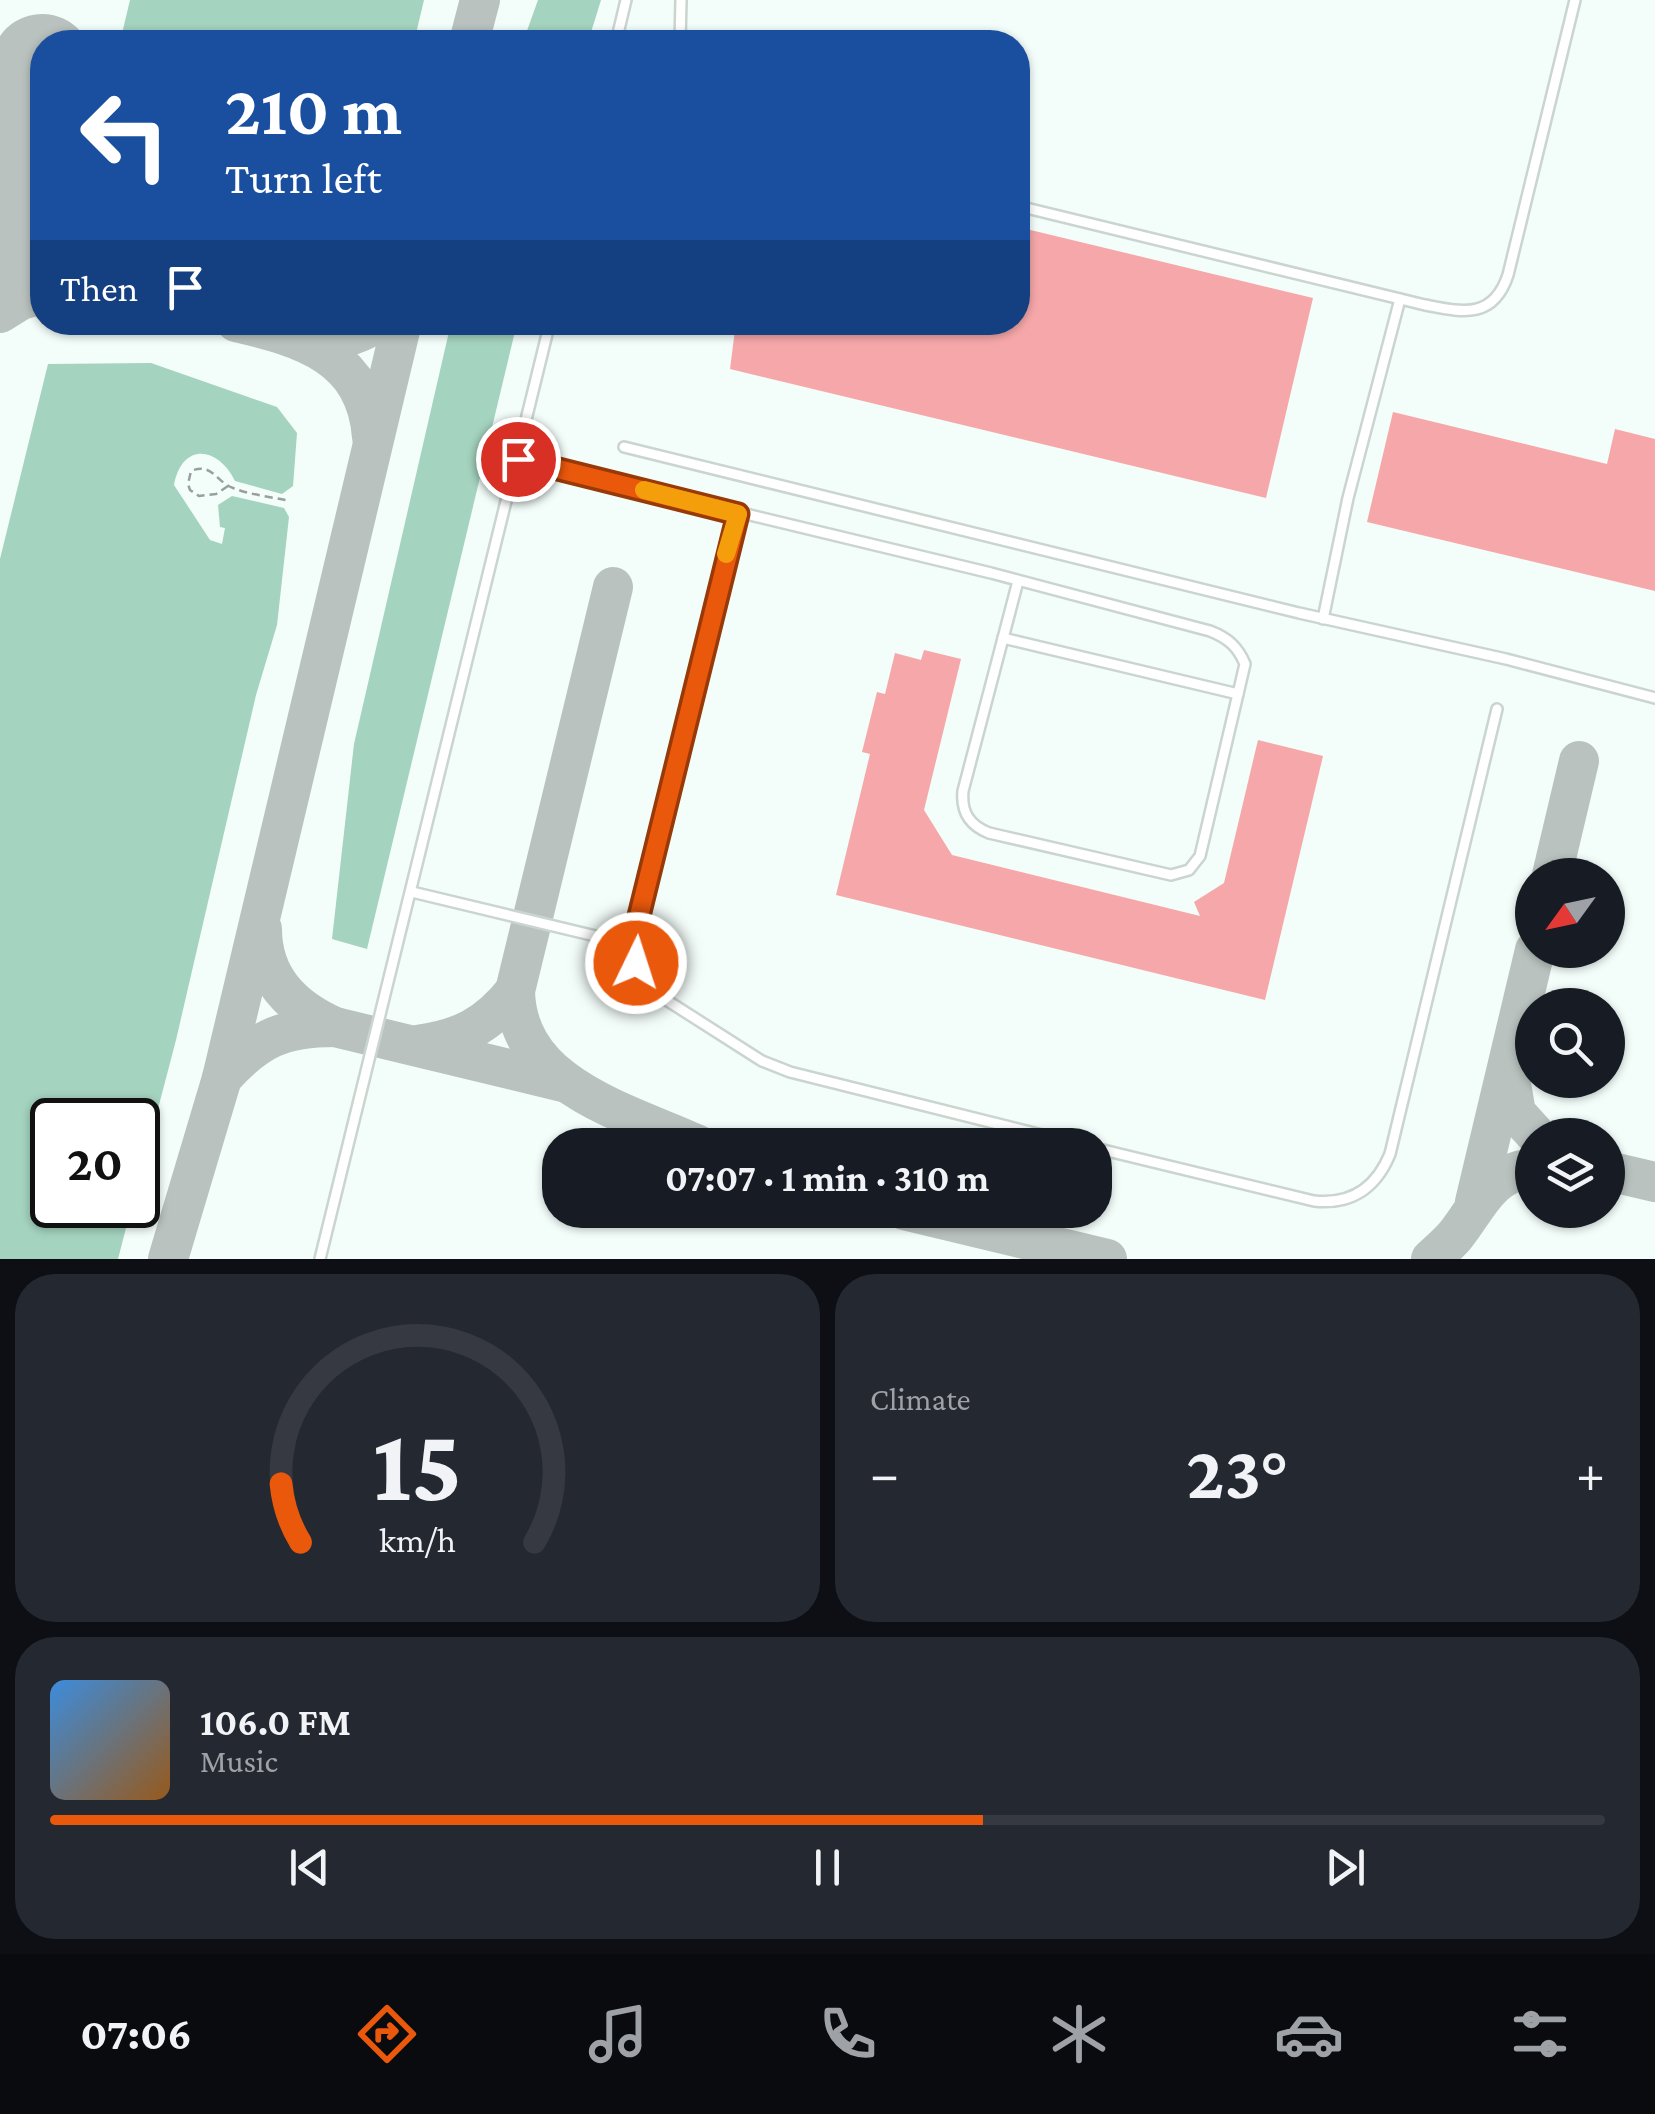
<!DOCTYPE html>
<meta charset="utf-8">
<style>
body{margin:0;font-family:"Crimson Pro",serif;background:#242831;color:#f1f3f6;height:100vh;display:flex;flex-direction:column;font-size:38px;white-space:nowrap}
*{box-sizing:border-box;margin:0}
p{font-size:32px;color:#9ea1a6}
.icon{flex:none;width:55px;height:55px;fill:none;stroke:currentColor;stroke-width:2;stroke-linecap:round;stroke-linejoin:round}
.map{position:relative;height:1259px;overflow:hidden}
.panel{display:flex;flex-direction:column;gap:15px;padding:15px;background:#0d0f14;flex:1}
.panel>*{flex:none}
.top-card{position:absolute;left:30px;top:30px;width:1000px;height:305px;border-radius:40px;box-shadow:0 2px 8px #0004;background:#1a4fa0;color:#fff;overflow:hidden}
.needle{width:65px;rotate:237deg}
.controls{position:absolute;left:1515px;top:858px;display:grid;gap:20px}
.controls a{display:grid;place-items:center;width:110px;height:110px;border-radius:50%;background:#171b24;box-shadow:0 2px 8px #0004;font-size:50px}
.speed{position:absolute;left:30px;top:1098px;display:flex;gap:20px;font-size:50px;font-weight:700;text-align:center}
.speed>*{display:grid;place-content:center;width:130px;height:130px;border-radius:50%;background:#171b24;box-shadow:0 2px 8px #0004;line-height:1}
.speed .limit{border:5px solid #111;border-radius:15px;background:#fff;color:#111}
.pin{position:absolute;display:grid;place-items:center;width:85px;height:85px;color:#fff;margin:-42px;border:5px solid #fff;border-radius:50%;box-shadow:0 2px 10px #0007}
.me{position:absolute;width:110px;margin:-55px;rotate:4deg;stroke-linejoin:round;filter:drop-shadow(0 0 8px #0008)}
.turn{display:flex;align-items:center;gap:35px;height:210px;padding:0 30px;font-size:45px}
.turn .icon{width:130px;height:130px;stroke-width:2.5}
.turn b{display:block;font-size:70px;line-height:85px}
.then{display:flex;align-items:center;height:95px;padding:0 30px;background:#0003;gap:20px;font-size:38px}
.big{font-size:75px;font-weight:700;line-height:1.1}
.panel .widget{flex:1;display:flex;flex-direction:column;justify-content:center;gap:15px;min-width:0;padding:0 35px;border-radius:40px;background:#242831}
.panel .dial{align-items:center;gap:0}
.dial svg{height:260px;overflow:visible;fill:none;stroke:#363941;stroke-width:7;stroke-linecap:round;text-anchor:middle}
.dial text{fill:#f1f3f6;stroke:none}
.song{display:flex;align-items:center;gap:30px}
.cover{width:120px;height:120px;border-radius:15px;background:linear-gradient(135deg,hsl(210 70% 55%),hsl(30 70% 35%))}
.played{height:10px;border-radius:5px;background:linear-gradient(90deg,#ea580c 60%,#363941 60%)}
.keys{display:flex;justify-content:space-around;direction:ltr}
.heat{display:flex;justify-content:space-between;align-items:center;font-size:55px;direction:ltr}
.panel .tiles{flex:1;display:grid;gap:15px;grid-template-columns:1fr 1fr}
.widget:last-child{grid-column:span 2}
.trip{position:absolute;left:542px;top:1128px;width:570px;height:100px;border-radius:40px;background:#171b24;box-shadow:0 2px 8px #0004;font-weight:700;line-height:100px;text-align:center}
.tabs{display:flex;height:160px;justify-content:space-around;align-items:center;background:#090b0e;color:#9ea1a6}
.tabs .icon{width:70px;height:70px}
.tabs .on{color:#ea580c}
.tabs b{font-size:45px;color:#f1f3f6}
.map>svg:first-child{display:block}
.green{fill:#a4d3bf}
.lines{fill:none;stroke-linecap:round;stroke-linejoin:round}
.taxiway{stroke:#b9c2be;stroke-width:40}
.runway{stroke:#b9c2be;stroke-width:102}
.building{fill:#f6a7a9}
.service-casing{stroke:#cbd5d0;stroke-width:14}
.path{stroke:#989f9c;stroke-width:2.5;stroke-dasharray:8 5;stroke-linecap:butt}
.service{stroke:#fff;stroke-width:9}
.route-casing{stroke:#983908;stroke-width:25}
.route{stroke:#ea580c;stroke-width:18}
.slow{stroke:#f59e0b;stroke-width:18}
</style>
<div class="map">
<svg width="1655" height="1259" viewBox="0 0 1655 1259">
<rect width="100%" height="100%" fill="#f3fdf9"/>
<g class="green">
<path d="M130 0H424L414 42H120Z"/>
<path d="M538 0H601L588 42H523Z"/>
<path d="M451 323H517L367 949 332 939 354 744Z"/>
<path d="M151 363 277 407 297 433 293 486 282 494 235 481C218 446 182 442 174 485L210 540 222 544 225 528 220 527 218 505 232 496 284 508 289 517 277 625 256 695 176 1040 138 1185V1120H52V1205H132L118 1259H0V559L48 364Z"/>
</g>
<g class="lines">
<g class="taxiway">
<path d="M469 42 480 0"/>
<path d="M0 194 17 170C15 207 18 227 42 257"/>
<path d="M0 265 42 276"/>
<path d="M0 313 21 300 42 294"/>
<path d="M236 322C304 338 366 356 372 437"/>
<path d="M303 340C333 342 353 338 379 322"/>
<path d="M613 587 515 991C517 1086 626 1112 698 1145"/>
<path d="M1552 875 1579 761"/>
<path d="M262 929C262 978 292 1008 335 1027L563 1082"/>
<path d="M417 1045C461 1039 487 1026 515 991"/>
<path d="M1509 1072 1516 1113 1536 1135"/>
<path d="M222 1078C257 1039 282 1027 335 1027"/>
<path d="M1608 1171 1655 1182"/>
<path d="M1475 1202 1535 950"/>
<path d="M904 1210 1107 1259"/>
<path d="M168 1259 222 1078 402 322"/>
<path d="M1431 1259C1439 1252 1448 1244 1455 1236 1479 1206 1489 1173 1532 1168"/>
</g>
<path class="runway" d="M0 243 42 65"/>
</g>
<g class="building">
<path d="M1018 227 1313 298 1266 498 730 369 736 322H1018Z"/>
<path d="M1393 412 1607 464 1615 429 1655 439V591L1367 522Z"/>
<path d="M924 650 961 659 924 810 952 855 1200 916 1194 902 1224 883 1258 740 1323 756 1265 1000 836 895 870 754 862 752 877 692 885 694 895 653 921 660Z"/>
</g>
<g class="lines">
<g class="service-casing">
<g id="service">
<path d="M616 42 626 0"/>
<path d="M680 42 681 0"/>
<path d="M1018 206 1425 305C1462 312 1493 320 1508 275L1575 0"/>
<path d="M624 447 1299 613 1506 659 1655 698"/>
<path d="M517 459 991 573 1210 631C1228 638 1238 647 1245 664L1200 856 1189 870 1171 875 989 833C969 825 961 812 963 791L1018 581"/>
<path d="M738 514 637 924 633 945 636 963 649 989 762 1061 790 1072 1082 1145"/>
<path d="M1323 619 1348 498 1400 299"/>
<path d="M1003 638 1238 694"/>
<path d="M412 892 633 945"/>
<path d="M1095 1148 1314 1201C1351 1205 1376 1188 1390 1154L1497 709"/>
<path d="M320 1259 550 322"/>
</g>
</g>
<path class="path" d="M228 486 216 494 199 496 190 490 188 484 191 471C212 462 216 482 233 488 251 495 272 497 290 501"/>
<use href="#service" class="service"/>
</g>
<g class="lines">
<g class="route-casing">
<path id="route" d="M518 459 738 514 637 924 633 945 636 963"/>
</g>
<use href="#route" class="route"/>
<path class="slow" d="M644 490 738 514 726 554"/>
</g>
</svg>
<div class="controls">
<a><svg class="needle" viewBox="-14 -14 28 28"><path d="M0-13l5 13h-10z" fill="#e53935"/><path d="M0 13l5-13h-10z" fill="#9ea1a6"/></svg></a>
<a><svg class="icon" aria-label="search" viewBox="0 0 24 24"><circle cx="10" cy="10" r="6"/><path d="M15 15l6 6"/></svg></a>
<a><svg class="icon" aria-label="layers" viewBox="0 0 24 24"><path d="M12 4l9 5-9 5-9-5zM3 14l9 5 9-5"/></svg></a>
</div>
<div class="speed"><div class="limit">20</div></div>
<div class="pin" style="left:518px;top:459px;background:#d93025"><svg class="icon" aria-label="arrive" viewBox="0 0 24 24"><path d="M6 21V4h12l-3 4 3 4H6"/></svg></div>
<svg class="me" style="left:636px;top:963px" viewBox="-20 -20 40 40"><circle r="17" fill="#ea580c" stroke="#fff" stroke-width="3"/><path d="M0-11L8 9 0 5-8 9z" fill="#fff"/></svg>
<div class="trip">07:07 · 1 min · 310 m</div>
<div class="top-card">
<div class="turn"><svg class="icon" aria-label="left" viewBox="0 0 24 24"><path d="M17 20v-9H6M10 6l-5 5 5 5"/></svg><div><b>210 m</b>Turn left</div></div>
<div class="then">Then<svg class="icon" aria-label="arrive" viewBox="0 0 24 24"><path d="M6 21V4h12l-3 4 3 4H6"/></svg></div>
</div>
</div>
<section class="panel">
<div class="tiles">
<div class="widget dial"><svg viewBox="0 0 100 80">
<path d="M14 69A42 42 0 1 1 86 69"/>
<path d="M14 69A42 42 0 0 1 8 51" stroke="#ea580c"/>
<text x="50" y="56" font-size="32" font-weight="700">15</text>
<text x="50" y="72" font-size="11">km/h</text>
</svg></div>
<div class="widget"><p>Climate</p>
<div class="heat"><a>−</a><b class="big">23°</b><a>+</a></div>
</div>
<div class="widget">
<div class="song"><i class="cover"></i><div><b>106.0 FM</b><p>Music</p></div></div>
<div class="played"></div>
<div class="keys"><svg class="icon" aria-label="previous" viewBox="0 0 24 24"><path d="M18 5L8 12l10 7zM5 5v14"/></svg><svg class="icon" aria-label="pause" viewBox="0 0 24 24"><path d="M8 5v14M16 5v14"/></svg><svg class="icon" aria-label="next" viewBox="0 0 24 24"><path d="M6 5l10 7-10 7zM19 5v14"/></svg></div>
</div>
</div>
</section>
<nav class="tabs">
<b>07:06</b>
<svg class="icon on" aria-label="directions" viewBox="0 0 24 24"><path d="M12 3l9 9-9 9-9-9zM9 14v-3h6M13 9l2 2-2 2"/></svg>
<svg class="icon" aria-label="music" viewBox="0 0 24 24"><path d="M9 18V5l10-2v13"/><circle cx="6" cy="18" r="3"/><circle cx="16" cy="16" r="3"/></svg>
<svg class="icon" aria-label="phone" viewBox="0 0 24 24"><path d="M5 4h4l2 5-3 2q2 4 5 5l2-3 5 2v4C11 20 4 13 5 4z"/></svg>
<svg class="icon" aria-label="climate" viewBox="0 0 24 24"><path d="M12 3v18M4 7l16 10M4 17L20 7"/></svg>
<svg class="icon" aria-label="car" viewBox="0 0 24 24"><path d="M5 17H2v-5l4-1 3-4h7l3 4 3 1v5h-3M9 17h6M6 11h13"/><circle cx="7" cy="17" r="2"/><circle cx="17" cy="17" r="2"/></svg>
<svg class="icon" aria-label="filters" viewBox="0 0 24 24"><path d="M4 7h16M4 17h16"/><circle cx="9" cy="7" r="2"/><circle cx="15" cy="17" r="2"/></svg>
</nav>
